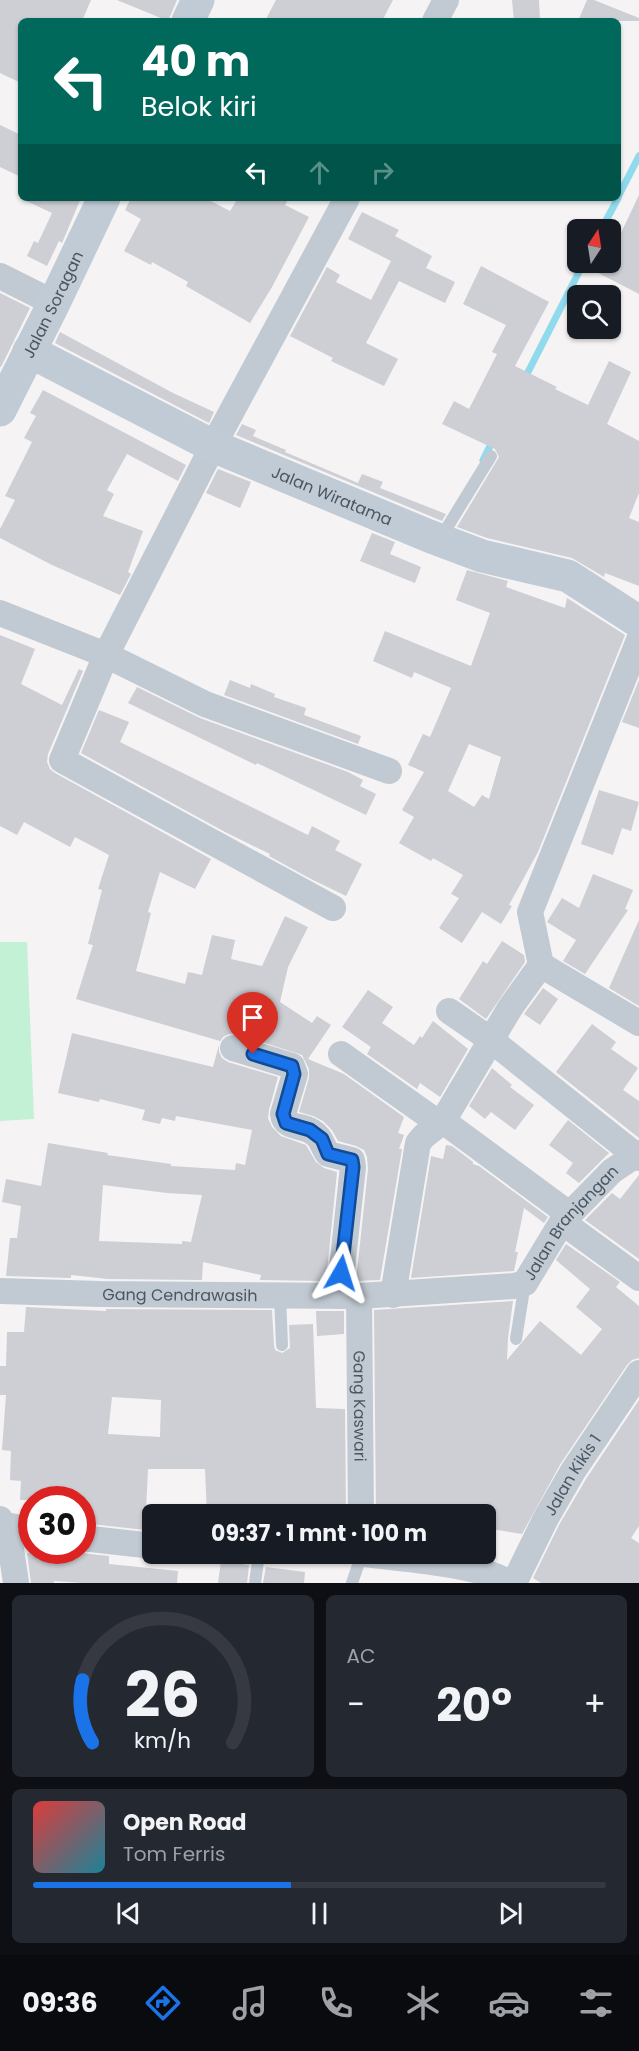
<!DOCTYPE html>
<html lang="id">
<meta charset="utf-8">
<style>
body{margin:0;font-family:Poppins,sans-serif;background:#242831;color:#f1f3f6;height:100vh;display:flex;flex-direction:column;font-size:22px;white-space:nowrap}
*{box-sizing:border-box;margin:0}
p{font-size:20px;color:#9ea1a6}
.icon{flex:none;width:33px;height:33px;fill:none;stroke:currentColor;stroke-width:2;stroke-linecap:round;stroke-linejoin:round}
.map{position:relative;height:1583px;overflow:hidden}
.sheet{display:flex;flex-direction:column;gap:12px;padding:12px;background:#0d0f14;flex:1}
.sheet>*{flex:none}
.top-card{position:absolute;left:18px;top:18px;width:603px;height:183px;border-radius:9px;box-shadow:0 2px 4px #0004;background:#00695c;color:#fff;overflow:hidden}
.needle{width:39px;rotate:12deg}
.controls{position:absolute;left:567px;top:219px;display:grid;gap:12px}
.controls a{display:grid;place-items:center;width:54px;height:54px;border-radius:9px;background:#171b24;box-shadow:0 2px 4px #0004;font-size:30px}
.speed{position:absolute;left:18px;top:1486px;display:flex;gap:12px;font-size:30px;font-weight:700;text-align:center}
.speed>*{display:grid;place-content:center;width:78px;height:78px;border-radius:50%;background:#171b24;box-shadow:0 2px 4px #0004;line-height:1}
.speed .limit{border:9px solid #d22;background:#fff;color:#111}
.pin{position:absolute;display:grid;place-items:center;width:51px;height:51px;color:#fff;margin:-62px -26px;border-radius:50% 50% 50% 0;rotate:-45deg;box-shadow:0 0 6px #0007}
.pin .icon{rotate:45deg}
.me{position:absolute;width:66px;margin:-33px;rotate:6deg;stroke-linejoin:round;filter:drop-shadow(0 0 4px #0008)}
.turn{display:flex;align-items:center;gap:21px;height:126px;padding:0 24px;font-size:27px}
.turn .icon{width:78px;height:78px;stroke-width:2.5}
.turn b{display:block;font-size:42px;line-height:51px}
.lanes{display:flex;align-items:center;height:57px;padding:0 24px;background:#0003;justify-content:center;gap:30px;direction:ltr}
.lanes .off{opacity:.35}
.big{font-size:45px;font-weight:700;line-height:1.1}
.sheet .card{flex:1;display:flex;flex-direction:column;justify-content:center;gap:9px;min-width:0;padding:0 21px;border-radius:9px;background:#242831}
.sheet .dial{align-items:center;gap:0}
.dial svg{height:156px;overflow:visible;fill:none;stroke:#363941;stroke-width:7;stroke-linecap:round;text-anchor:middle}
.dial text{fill:#f1f3f6;stroke:none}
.song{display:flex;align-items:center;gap:18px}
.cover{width:72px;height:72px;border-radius:9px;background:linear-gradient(135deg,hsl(0 70% 55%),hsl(190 70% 35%))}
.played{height:6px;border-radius:3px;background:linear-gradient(90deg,#1a73e8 45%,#363941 45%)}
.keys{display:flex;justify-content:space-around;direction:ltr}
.heat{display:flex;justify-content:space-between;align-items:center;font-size:33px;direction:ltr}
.sheet .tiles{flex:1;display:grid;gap:12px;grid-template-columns:1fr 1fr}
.card:last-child{grid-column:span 2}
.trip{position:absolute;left:142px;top:1504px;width:354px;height:60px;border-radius:9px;background:#171b24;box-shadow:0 2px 4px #0004;font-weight:700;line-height:60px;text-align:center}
.dock{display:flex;height:96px;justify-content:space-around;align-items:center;background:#090b0e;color:#9ea1a6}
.dock .icon{width:42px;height:42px}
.dock .on{color:#1a73e8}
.dock b{font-size:27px;color:#f1f3f6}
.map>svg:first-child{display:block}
.green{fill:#c3f1d5}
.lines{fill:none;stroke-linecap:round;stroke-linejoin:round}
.stream{stroke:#90daee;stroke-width:7}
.building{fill:#cdcfd5;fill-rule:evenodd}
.lane{stroke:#c1cad2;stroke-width:12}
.street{stroke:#c1cad2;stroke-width:26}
.secondary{stroke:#c1cbd6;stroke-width:33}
.route-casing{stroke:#114b97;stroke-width:15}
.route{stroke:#1a73e8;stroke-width:10}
.labels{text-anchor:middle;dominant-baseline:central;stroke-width:4.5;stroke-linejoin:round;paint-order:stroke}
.street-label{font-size:16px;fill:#4a5661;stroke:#fff}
</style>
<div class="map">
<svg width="639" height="1583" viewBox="0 0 639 1583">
<rect width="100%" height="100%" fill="#f5f3f3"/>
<path class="green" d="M0 942H27L34 1119 0 1121Z"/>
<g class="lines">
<g class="stream">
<path d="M618 197 639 156"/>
<path d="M601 230 618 198"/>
<path d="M524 380 584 262"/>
<path d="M483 460 494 438"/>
</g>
</g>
<g class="building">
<path d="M0 0H91L82 21H21V83L0 73Z"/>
<path d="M117 0H177L168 21Z"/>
<path d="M276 0H393L382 21H265Z"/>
<path d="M512 0H539L540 21H514Z"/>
<path d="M587 0H594L639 18V21H578Z"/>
<path d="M0 125 21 135V177L0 167Z"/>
<path d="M639 195V294L577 262H610V256Z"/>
<path d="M20 198H81L62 243 59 241 47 266 27 256 34 241 38 243 52 213Z"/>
<path d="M131 198H205L230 211 238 198H289L285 205 309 217 272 287 250 323 186 286 188 282 152 262 151 265 124 251 141 219 125 210Z"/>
<path d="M362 212 399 230 395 236 432 256 426 268 455 282 445 303 399 281 366 343 398 359 384 386 331 361 333 358 290 336 327 267 340 275 336 282 371 300 391 261 348 239Z"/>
<path d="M481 266 549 302 515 366 557 387 555 389 588 405 609 361 631 372 607 424 639 441V493L629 518 639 522V586L605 573 604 577 572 558 487 538 457 527 499 457 495 449 442 424 454 401 469 409 497 354 492 352 506 325 463 304Z"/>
<path d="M0 293 30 308 1 367H0Z"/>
<path d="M60 332 173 393 214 412 209 423 55 343Z"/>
<path d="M43 390 186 465 178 481 127 454 107 490 114 494 103 516 143 531 128 572 131 574 120 595 52 565 0 538V529L15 500 5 496 32 442 24 438 36 416 30 413Z"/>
<path d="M242 424 256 430 253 436 286 450 285 452 358 483 362 474 383 482 380 488 446 514 442 521 236 435Z"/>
<path d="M218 469 251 482 240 508 206 493Z"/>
<path d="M372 533 395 542 390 554 421 567 415 583 360 561Z"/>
<path d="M467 570 508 581 506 587 565 608 567 598 625 635 538 852 509 905 512 906 501 924 482 912 462 943 439 928 459 898 451 894 463 875 433 858 431 861 399 843 414 817 402 810 424 772 408 765 423 734 430 737 451 688 414 672 412 678 373 661 385 631 471 666 490 613 456 600ZM469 744 501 757 489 799 482 795 474 807 448 791Z"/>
<path d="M0 635 35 649 21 684 62 705 79 669 83 671 48 754 47 762 50 769 55 773 211 859 195 889 160 872 148 912 151 913 136 971 185 984 188 972 202 975 212 935 235 940 231 959 262 966 285 916 308 927 288 967 280 1002 312 1023 317 1016 331 1025 308 1059 344 1074 404 1117 398 1133 404 1135 399 1149H402L380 1280 356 1281 368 1169 367 1157 364 1150 356 1146 338 1141 332 1130 323 1121 313 1116 299 1112 309 1078V1069L302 1055 237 1034H229L223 1037 219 1043 220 1041 76 999 93 945 88 944 102 890 98 889 109 855 75 837 70 847 24 822 17 835 0 826Z"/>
<path d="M230 680 250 688 251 684 275 694 274 697 306 708 304 715 361 736 358 744 224 695Z"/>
<path d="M639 680V728L622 722Z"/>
<path d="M137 687 200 718 348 772 363 780 360 786 376 794 366 815 257 763 256 765 128 703Z"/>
<path d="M99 710 129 722 120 742 308 835 312 826 340 841 335 850 362 864 346 896 309 878 269 856 270 854 225 832 81 753Z"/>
<path d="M599 790 639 802 631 831 622 828 613 855 581 844Z"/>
<path d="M593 874 633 890 625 909 628 910 585 974 563 961 576 940 547 922 562 898 579 908Z"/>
<path d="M639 920V1006L609 988Z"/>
<path d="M502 941 524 955 525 962 486 1019 459 999 483 961 487 964Z"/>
<path d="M543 988 558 999 540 1025 524 1014Z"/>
<path d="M368 990 393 1007 382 1023 414 1045 420 1036 422 1038 433 1021 468 1049 440 1097 420 1083 417 1089 367 1054 371 1047 342 1027Z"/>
<path d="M592 1024 616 1042 611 1049 638 1068 623 1090 639 1101V1138L556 1072Z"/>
<path d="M72 1033 213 1067 219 1045V1052L222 1058 228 1062 278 1077 269 1110 268 1118 272 1127 281 1136 306 1145 316 1162 324 1168 337 1172 326 1281 260 1280 261 1275 203 1262 202 1280 108 1279 71 1275V1278L6 1276 10 1238H17L21 1206 2 1202 6 1179 41 1186 48 1143 108 1153 107 1155 171 1164V1166L235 1170 236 1163 245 1165 252 1130 176 1116 175 1121 162 1118 160 1124 142 1120 145 1110 100 1099 99 1102 58 1093ZM103 1185 167 1193 202 1195 191 1242 182 1241V1244L99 1241Z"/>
<path d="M492 1068 512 1085 510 1087 534 1105 515 1130 491 1112 485 1119 469 1106Z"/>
<path d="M568 1120 609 1153 579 1183 566 1173 573 1163 549 1145Z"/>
<path d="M446 1145 452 1146 473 1162V1164L479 1166 548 1217 544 1223 524 1208 515 1252H518L514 1271 411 1278 431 1156 443 1159Z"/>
<path d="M639 1175V1259L585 1220 612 1193 620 1199Z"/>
<path d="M566 1244 620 1282 616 1287 639 1306V1358L632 1360 627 1365 561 1463 522 1534 486 1528V1515H376L374 1310 513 1301 508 1338 507 1360 540 1321 581 1355 602 1329 576 1307 590 1289 556 1260Z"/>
<path d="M26 1307 106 1311V1309L272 1310 274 1346 275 1350 282 1353 290 1348 289 1325 313 1324 316 1408 345 1409 346 1515H207L205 1469H148L145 1530 82 1523V1500H20L21 1481 10 1480 11 1451 2 1450 6 1395H0V1366H6L7 1332H24ZM112 1397 161 1400 160 1437 108 1434Z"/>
<path d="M316 1311H344V1334L317 1336Z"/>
<path d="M639 1400V1526L631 1538 639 1543V1583H541L533 1578 559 1525 586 1479Z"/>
<path d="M62 1551 109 1556V1564L178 1571 177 1583H83L54 1581V1583H31L27 1553 62 1555Z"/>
<path d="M221 1561 249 1565 247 1583H218Z"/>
<path d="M266 1567 305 1572 304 1583H263Z"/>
</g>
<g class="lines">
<g class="lane">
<path d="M440 539 491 456"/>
<path d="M280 1296 282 1345"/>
<path d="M516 1339 525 1283"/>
<path d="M255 1583 259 1554"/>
<path d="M352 1583 362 1554"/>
</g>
<g class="street">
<path d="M435 21 446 0"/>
<path d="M0 276 54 303"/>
<path d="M0 613 106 655 205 704 389 771"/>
<path d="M333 908 62 760 106 655 213 446 347 198"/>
<path d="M541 965 639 1023"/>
<path d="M449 1011 491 1040 639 1158"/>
<path d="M233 1048 292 1066 295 1074 283 1114C284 1128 301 1125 311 1131 323 1138 321 1145 328 1154L352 1160 353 1167 339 1296"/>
<path d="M341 1054 440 1124"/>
<path d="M443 1121 569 1214"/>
<path d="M562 1222 639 1278"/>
<path id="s1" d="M0 1291 100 1294 359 1296 514 1286 525 1283 562 1222 612 1171 639 1153"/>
<path d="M393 1295 418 1143 424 1136 443 1121 510 1008 541 965 530 912 639 640"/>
<path id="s2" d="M359 1296 361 1515"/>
<path d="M0 1519 11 1549 16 1583"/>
<path d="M0 1524 32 1530"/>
<path d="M82 1538 153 1546"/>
<path d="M365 1554C402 1559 481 1564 509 1583"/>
<path id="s3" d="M514 1583 546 1518 573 1471 639 1373"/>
</g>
<g class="secondary">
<path d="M188 21 198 0"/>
<path id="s4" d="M29 351 213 446 429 536 482 556 568 576 639 622"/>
<path id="s5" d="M0 410 54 303 104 198"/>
</g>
</g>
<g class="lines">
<g class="route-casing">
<path id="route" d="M253 1054 292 1066 294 1074 283 1114 286 1123 310 1130 322 1139 328 1154 352 1160 353 1167 341 1273"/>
</g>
<use href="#route" class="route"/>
</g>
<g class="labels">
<g class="street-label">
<text stroke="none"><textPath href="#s5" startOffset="118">Jalan Soragan</textPath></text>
<text stroke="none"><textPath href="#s4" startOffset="336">Jalan Wiratama</textPath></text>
<text stroke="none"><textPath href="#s1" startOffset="602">Jalan Branjangan</textPath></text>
<text stroke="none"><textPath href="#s1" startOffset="180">Gang Cendrawasih</textPath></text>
<text stroke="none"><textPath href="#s2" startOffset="110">Gang Kaswari</textPath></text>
<text stroke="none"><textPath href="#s3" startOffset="123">Jalan Kikis 1</textPath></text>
</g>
</g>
</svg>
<div class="controls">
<a><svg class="needle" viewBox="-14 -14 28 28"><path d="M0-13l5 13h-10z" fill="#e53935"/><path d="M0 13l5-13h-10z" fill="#9ea1a6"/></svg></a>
<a><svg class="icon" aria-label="search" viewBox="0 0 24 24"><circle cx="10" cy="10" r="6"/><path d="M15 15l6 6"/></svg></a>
</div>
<div class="speed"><div class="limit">30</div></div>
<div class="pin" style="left:253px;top:1054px;background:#d93025"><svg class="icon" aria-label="arrive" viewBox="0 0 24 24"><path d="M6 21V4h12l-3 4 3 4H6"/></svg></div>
<svg class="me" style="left:341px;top:1273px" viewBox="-20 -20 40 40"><path d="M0-17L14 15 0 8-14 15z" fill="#1a73e8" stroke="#fff" stroke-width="4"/></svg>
<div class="trip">09:37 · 1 mnt · 100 m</div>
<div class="top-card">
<div class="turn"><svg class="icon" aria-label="left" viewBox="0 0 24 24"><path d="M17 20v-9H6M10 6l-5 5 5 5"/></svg><div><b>40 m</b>Belok kiri</div></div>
<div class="lanes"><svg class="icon" aria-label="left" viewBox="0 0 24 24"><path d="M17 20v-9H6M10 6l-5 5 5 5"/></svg><svg class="icon off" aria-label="ahead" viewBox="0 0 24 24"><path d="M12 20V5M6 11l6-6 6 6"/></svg><svg class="icon off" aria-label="right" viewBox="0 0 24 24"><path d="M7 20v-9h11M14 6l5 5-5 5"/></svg></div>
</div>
</div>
<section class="sheet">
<div class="tiles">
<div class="card dial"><svg viewBox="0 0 100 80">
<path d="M14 69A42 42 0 1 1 86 69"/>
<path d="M14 69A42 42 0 0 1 9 37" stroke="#1a73e8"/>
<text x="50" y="56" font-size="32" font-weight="700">26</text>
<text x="50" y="72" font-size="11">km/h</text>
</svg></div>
<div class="card"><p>AC</p>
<div class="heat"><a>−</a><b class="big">20°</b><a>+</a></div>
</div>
<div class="card">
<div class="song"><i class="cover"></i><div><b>Open Road</b><p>Tom Ferris</p></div></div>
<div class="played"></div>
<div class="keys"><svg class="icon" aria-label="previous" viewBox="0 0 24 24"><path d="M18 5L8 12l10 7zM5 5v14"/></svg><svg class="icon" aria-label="pause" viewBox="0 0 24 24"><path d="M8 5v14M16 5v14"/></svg><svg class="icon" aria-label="next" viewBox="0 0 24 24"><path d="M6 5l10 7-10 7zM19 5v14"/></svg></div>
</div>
</div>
</section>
<nav class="dock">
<b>09:36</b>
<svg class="icon on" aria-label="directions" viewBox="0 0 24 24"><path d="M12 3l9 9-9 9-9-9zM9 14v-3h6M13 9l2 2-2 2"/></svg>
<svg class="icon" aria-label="music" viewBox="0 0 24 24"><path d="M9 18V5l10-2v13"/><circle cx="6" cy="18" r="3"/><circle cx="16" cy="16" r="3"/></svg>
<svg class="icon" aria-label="phone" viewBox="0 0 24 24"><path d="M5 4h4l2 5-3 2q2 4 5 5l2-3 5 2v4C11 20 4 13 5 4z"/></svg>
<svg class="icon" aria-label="climate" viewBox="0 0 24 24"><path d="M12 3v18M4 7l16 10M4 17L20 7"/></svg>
<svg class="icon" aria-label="car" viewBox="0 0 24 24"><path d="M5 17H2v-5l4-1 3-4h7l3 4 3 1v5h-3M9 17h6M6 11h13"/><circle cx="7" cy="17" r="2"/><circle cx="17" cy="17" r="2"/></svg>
<svg class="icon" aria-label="filters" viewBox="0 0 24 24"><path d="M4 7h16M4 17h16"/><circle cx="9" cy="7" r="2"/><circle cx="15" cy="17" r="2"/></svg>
</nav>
